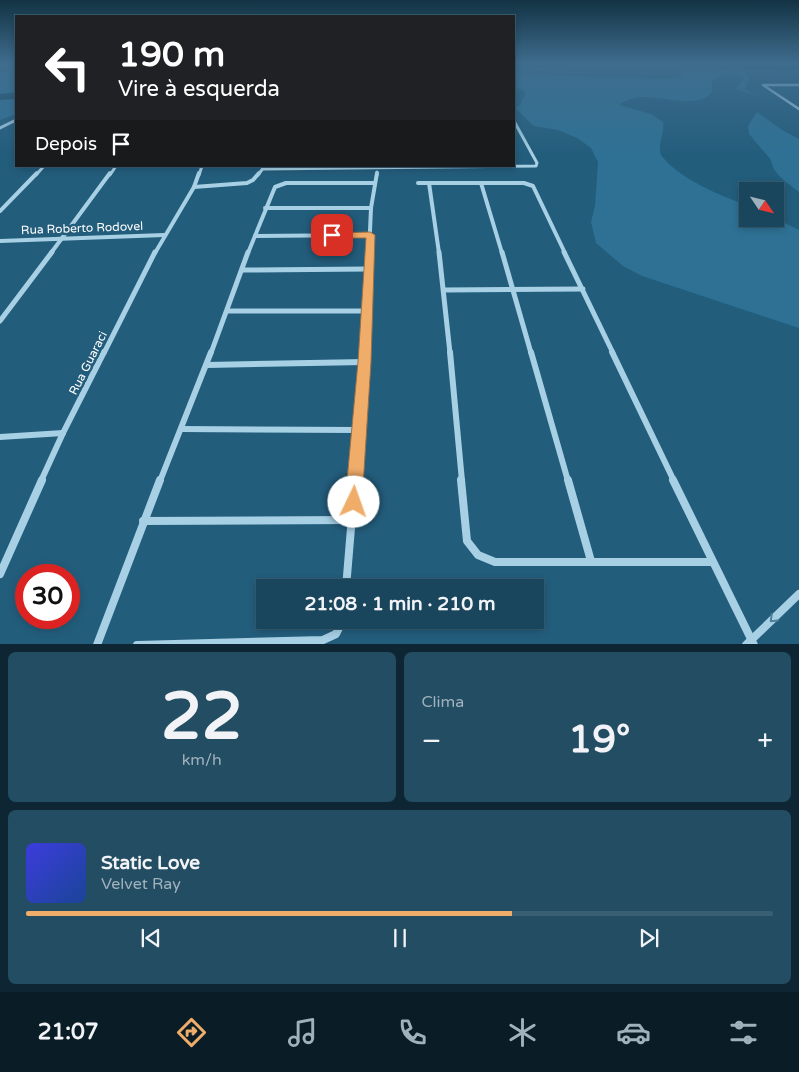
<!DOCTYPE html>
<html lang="pt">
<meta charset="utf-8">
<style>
body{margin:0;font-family:"Varela Round",sans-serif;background:#234d63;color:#f1f3f6;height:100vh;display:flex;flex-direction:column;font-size:19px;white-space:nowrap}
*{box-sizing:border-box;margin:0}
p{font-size:16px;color:#9fb1bc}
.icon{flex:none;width:28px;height:28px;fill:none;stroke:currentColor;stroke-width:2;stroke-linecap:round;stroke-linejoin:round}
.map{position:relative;height:644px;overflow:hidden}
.drawer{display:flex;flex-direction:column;gap:8px;padding:8px;background:#0e2633;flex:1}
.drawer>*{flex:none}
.top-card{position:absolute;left:15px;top:15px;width:500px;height:152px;border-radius:0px;box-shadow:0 2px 8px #0003,0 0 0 1px #385e72;background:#202124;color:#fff;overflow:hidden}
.needle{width:32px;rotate:125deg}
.controls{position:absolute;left:739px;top:182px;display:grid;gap:10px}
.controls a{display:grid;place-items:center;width:45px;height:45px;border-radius:0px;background:#1a465d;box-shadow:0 2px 8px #0003,0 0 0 1px #385e72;font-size:25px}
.speed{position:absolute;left:15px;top:564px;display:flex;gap:10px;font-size:25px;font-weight:700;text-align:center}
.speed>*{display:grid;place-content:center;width:65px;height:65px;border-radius:50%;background:#1a465d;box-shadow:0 2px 8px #0003,0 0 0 1px #385e72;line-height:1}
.speed .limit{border:8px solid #d22;background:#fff;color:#111}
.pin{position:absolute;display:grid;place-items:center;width:42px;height:42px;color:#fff;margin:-21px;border-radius:10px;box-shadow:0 2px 8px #0006}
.me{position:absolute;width:55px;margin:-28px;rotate:3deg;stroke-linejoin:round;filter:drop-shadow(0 0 4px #0008)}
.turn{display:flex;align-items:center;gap:18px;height:105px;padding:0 20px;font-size:22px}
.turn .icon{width:65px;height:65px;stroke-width:2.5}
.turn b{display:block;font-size:35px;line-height:42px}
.then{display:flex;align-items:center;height:48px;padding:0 20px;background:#0003;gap:10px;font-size:19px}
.big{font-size:38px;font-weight:700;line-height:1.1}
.drawer .tile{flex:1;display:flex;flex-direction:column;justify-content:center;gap:8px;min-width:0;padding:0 18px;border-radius:8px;background:#234d63}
.drawer .dial{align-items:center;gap:0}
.dial b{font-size:65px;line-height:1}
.song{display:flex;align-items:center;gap:15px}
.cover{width:60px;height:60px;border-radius:8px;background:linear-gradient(135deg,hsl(240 70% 55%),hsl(220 70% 35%))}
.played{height:5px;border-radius:2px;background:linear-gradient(90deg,#f0ad6a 65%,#385e72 65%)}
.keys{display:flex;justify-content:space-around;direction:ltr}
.heat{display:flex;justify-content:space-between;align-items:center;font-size:28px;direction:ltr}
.drawer .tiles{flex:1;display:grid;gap:8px;grid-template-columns:1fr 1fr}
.tile:last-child{grid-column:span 2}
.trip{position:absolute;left:256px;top:579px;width:288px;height:50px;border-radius:0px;background:#1a465d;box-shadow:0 2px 8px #0003,0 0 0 1px #385e72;font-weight:700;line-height:50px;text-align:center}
.tab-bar{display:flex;height:80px;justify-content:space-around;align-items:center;background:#0a1c25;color:#9fb1bc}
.tab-bar .icon{width:35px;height:35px}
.tab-bar .current{color:#f0ad6a}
.tab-bar b{font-size:22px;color:#f1f3f6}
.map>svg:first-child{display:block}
.green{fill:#2e7194}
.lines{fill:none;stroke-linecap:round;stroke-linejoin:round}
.river{fill:#18445c;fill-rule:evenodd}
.street-far5{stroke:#a7d0e5;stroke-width:2.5}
.street-far4{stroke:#a7d0e5;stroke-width:3}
.street-far3{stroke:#a7d0e5;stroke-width:4}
.street-far2{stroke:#a7d0e5;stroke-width:5}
.street-far1{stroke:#a7d0e5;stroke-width:6}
.street{stroke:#a7d0e5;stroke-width:8}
.oneway{stroke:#4b809c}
.route{fill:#f0ad6a;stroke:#9c7045}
.labels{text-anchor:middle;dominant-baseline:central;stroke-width:5;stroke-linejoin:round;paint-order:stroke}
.street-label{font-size:12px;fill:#fff;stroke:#235d7c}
</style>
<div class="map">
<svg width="799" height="645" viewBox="0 0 799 645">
<rect width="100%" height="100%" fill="#235d7c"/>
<g class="green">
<path d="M687 69 746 73 750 78 745 89 759 96 735 89 744 79 742 76C728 73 722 71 712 82V92C691 116 643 83 619 105L651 114 663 122C665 133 657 143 661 155 678 178 720 196 747 205L748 219 775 218 799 230V328L642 276 623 266 596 243 591 222 595 206 598 162 591 148 577 138 558 130 534 126 515 108 521 104V101L526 95 524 91 514 86V74L666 79 679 77Z"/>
<path d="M16 71V92L0 94V72Z"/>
<path d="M16 97V114L0 120V99Z"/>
<path d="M757 112 782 130 799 139V192C788 183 773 175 771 160L749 134 748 126Z"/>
</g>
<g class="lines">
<g class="river">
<path d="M514 64H571L567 67 514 69Z"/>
<path d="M674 64H799V70L678 67Z"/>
<path d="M16 93V99L0 100V94Z"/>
</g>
<path class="street-far5" d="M799 85H763L799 109"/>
<g class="street-far4">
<path d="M0 128 16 120"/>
<path d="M263 169 536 166 537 163 514 121"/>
<path d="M36 175 44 166"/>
<path d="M110 175 116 166"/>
<path d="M199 175 202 166"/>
<path d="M258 175 264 167"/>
<path d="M377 175V172"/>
</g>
<g class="street-far3">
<path d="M418 183H524L533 186 565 253"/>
<path d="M429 183 439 253"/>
<path d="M481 183 502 253"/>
<path d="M194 187 247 183 253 180 259 173"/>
<path d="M265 208H371"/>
<path d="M0 211 37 173"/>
<path d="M255 236 370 235"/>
<path d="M0 241 164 235"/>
<path d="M51 253 110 173"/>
<path d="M155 253 194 187 199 173"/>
<path d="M248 253 275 187 286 183H374"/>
<path d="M369 253 371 208 377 173"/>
</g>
<g class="street-far2">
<path d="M439 252 450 353"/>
<path d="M502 252 531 353"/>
<path d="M564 252 613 353"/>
<path d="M243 270 369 269"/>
<path d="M444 290 583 289"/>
<path d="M228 311H368"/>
<path d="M0 321 52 252"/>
<path d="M104 353 155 252"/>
<path d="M211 353 248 252"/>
<path d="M365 353 369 252"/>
</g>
<g class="street-far1">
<path d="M450 352 462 481"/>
<path d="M531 352 568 481"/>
<path d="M612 352 674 481"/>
<path d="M207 365 365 362"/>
<path d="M181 429 358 430"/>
<path d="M0 437 63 433"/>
<path d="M41 481 63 433 104 352"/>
<path d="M160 481 211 352"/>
<path d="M355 481 365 352"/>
</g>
<g class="street">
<path d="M461 480 467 541 478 555 495 562H712"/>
<path d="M568 480 591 561"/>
<path d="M673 480 754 645"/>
<path d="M143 521 352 520"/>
<path d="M0 574 42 480"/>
<path d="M346 588 355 480"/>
<path d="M97 645 160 480"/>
<path d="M137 645 323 640 336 634 343 620"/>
<path d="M746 645 799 594"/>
</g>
</g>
<defs><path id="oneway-chevron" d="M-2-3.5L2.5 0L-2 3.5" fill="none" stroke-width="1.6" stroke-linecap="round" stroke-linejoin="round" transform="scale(1.25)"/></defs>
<use class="oneway" href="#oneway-chevron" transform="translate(773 619) rotate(136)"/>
<linearGradient id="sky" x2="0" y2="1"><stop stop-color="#133344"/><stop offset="0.41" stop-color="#3f6d8e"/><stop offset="1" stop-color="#3f6d8e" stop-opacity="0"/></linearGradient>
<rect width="799" height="155" fill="url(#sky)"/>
<path class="route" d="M370 232 375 235 371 362 362 502 359 507 354 509 348 507 345 502 358 362 366 238H332L327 235 332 233Z"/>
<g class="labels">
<g class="street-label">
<text transform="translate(82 228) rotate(-2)">Rua Roberto Rodovel</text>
<text transform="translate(88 363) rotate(-63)">Rua Guaraci</text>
</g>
</g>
</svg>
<div class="controls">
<a><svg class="needle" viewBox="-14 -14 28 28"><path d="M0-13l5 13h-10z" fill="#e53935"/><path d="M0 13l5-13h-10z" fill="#9fb1bc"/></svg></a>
</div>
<div class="speed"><div class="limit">30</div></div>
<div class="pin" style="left:332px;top:235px;background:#d93025"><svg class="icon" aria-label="arrive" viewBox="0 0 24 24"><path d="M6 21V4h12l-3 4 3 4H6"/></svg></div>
<svg class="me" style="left:354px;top:502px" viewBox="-20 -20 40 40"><circle r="19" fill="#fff"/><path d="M0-13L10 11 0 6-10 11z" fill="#f0ad6a"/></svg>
<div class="trip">21:08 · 1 min · 210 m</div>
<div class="top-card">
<div class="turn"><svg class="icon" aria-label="left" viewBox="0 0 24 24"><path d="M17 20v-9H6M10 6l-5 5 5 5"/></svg><div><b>190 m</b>Vire à esquerda</div></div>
<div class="then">Depois<svg class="icon" aria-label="arrive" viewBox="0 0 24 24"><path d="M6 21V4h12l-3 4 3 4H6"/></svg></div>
</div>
</div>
<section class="drawer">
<div class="tiles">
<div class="tile dial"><b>22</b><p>km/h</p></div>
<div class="tile"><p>Clima</p>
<div class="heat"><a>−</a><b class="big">19°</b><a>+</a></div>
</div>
<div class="tile">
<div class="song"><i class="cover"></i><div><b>Static Love</b><p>Velvet Ray</p></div></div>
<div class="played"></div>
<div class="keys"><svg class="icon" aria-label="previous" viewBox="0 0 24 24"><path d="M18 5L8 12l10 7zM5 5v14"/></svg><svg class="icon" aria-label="pause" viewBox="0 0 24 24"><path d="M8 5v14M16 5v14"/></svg><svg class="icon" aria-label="next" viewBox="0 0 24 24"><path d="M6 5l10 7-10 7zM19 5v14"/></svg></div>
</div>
</div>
</section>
<nav class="tab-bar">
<b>21:07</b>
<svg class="icon current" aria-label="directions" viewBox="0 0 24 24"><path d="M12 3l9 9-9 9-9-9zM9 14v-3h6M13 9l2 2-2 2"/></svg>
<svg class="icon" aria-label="music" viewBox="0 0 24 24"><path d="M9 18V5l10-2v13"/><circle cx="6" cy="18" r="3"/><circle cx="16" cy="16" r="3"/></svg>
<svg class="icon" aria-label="phone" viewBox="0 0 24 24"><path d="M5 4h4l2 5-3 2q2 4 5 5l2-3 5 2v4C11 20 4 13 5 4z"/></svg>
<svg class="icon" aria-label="climate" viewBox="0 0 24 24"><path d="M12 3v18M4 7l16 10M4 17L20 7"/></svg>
<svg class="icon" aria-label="car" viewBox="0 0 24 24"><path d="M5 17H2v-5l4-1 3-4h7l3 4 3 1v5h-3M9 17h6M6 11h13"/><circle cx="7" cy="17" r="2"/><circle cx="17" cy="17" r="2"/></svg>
<svg class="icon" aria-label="filters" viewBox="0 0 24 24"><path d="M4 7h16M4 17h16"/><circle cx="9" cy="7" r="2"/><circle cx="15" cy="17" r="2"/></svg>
</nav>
